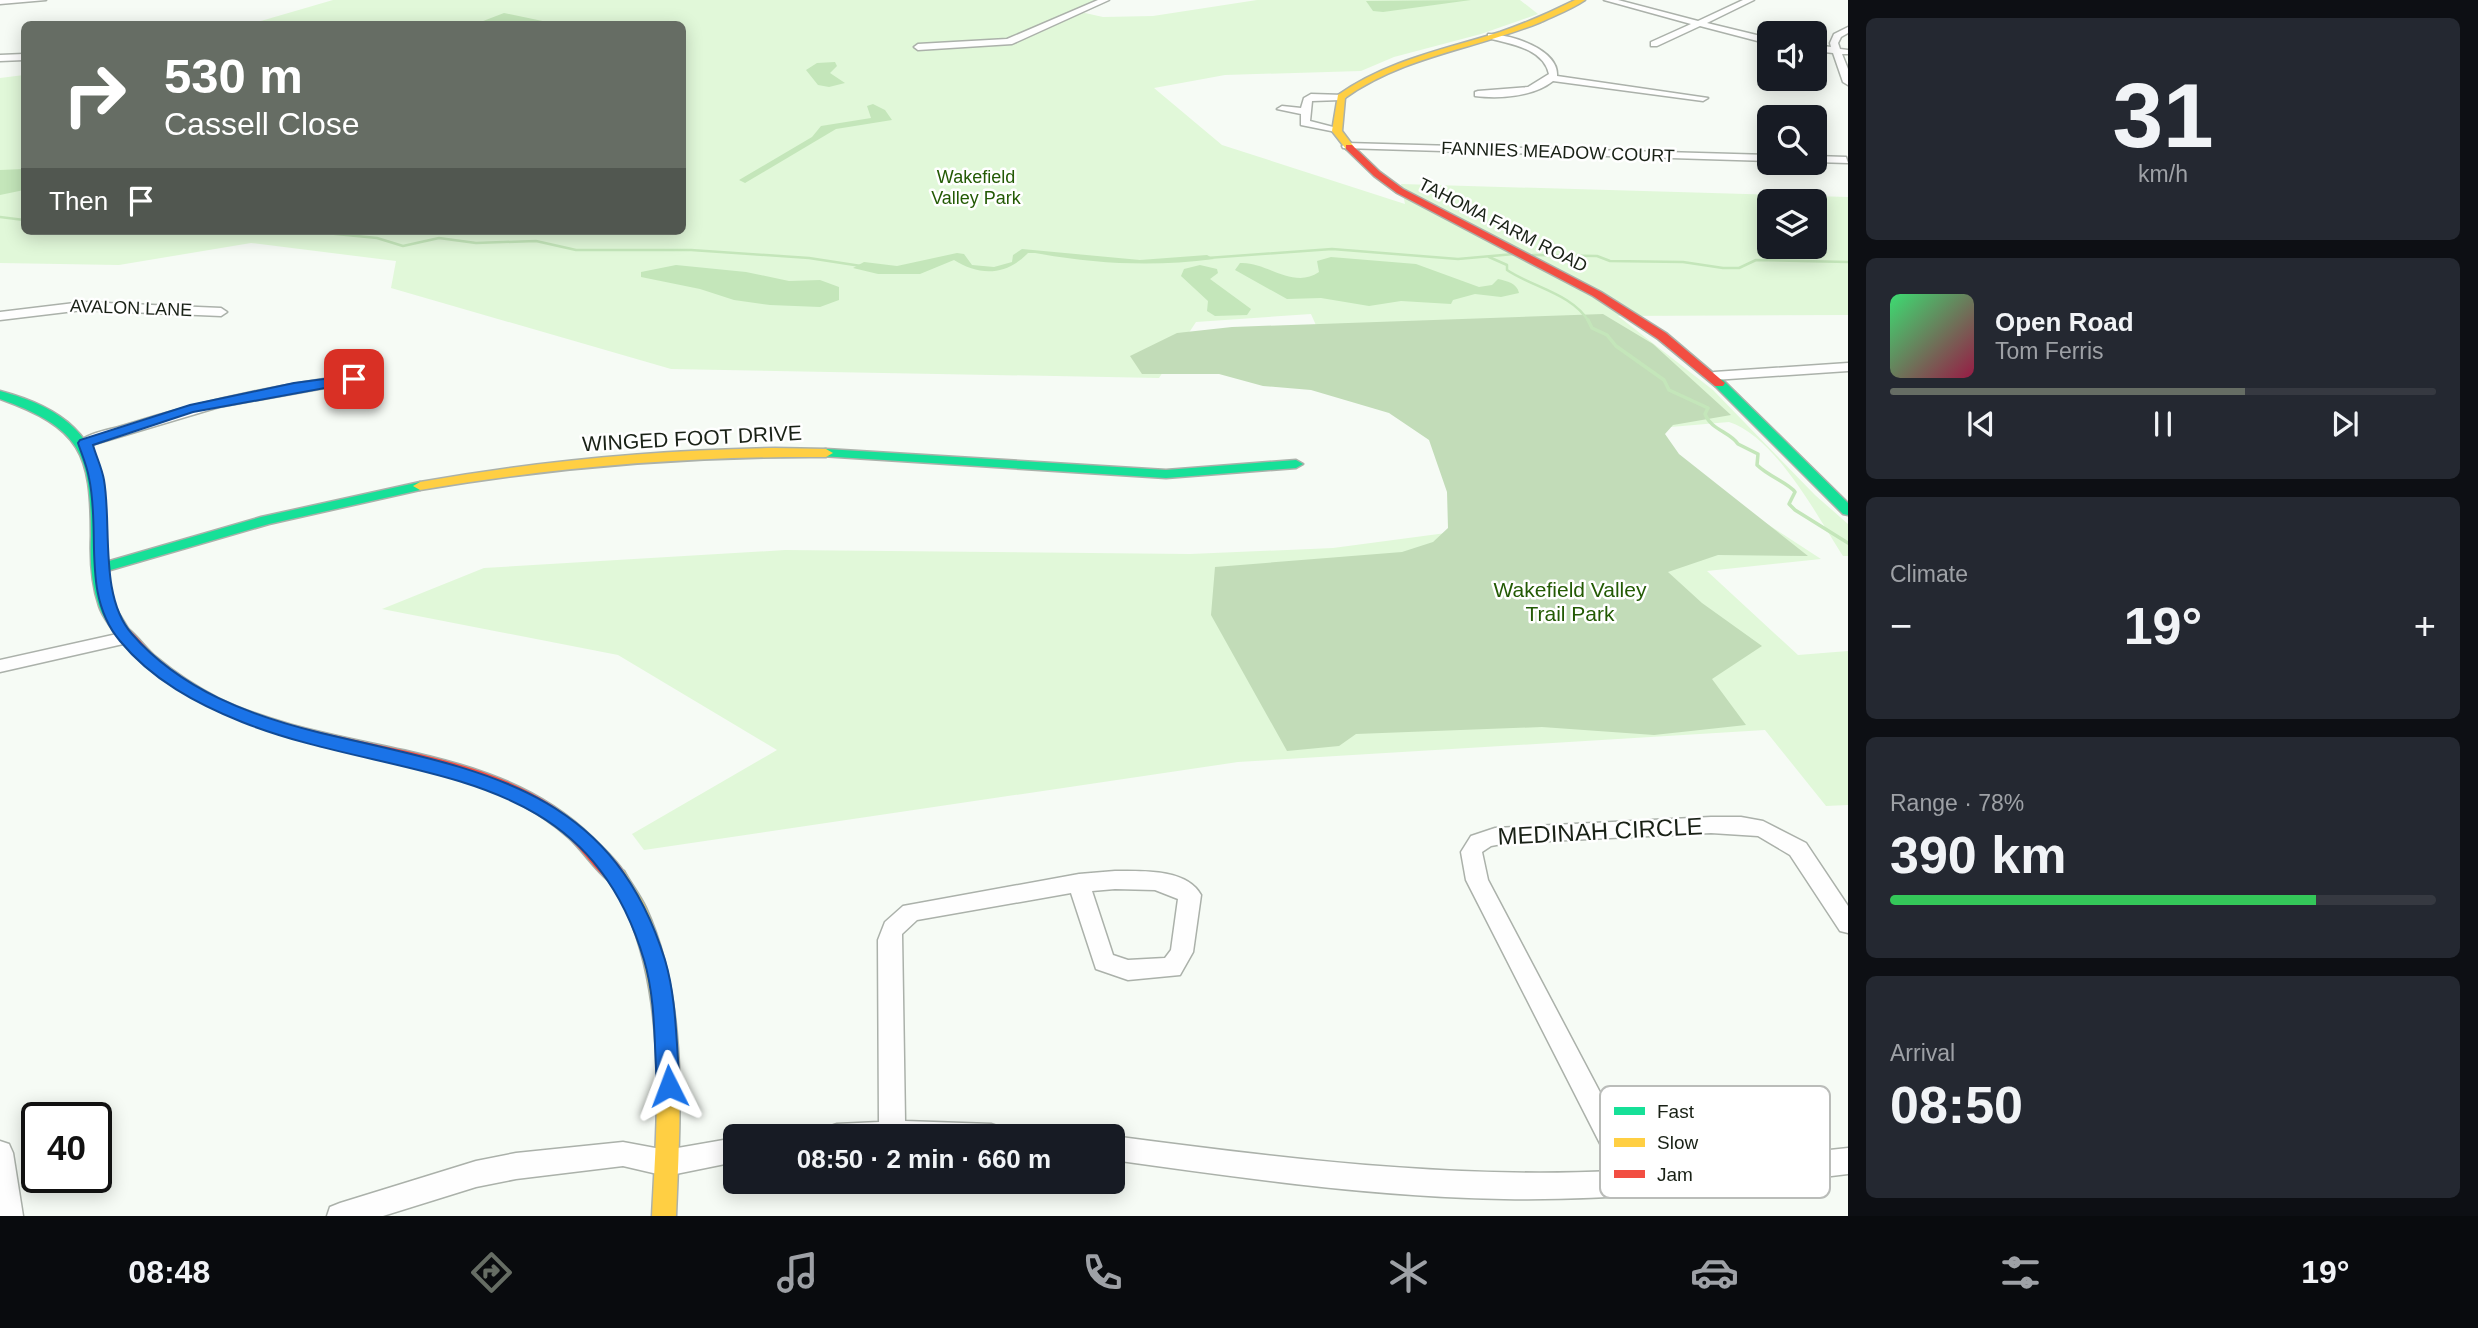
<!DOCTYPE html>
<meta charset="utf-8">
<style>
body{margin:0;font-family:Arial,sans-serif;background:#242831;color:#f1f3f6;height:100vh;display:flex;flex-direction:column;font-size:26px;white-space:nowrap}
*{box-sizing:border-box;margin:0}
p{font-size:23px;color:#9ea1a6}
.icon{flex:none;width:38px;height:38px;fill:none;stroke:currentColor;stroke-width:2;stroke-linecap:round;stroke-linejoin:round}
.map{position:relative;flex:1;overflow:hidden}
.drawer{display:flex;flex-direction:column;gap:18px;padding:18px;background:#0d0f14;width:630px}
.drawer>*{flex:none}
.guide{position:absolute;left:21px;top:21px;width:665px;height:214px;border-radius:10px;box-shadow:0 4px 18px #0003;background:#666d64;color:#fff;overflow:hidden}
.buttons{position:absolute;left:1757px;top:21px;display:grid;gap:14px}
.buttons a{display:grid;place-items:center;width:70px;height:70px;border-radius:10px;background:#171b24;box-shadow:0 4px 18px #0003;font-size:35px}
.speed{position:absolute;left:21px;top:1102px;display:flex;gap:14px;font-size:35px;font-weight:700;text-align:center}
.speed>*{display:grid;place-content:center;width:91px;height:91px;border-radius:50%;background:#171b24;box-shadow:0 4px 18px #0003;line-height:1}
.speed .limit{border:4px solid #111;border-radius:10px;background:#fff;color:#111}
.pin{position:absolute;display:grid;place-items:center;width:60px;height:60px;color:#fff;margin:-30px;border-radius:14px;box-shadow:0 4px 10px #0006}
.me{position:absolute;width:77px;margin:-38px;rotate:357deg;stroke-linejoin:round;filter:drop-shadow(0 0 5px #0008)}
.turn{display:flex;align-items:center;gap:24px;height:147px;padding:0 28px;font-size:32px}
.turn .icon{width:91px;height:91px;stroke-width:2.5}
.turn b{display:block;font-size:49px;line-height:60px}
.then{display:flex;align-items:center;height:66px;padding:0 28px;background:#0003;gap:14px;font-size:26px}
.big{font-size:52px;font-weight:700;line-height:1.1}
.drawer .card{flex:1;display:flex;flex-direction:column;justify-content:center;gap:10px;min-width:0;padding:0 24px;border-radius:10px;background:#242831}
.drawer .dial{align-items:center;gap:0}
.dial b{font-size:91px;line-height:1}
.song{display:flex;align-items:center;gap:21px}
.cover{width:84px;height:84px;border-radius:10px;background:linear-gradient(135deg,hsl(140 70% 55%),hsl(340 70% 35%))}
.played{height:7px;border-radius:4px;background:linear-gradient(90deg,#666d64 65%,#363941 65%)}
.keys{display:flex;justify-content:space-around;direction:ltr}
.heat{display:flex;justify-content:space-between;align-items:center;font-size:38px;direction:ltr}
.charge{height:10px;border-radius:5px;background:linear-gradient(90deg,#34c759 78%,#363941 0)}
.trip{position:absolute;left:723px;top:1124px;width:402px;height:70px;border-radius:10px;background:#171b24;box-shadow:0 4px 18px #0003;font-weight:700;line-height:70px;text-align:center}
.menu{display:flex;height:112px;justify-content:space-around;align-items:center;background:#090b0e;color:#9ea1a6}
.menu .icon{width:49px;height:49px}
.menu .current{color:#666d64}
.menu b{font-size:32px;color:#f1f3f6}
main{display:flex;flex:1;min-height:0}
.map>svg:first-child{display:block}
.green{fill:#e1f8d9;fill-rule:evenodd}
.forest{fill:#c2dcb8}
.water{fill:#c4e6ba}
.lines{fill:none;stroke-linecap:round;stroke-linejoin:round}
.stream-far1{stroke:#c4e6ba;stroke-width:2.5}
.stream{stroke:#c4e6ba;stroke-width:3.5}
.street-casing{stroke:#abb1aa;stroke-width:3}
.fast-casing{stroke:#abb1aa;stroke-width:3}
.slow-casing{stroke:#abb1aa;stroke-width:3}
.jam-casing{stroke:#abb1aa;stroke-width:3}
.street{fill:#fefefe;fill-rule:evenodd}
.fast{fill:#16e098;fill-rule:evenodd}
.slow{fill:#ffcf43;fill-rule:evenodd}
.jam{fill:#f24e42;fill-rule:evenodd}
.route{fill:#1a73e8;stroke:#114b97;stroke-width:2}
.labels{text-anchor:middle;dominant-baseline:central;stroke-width:5;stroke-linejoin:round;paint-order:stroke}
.far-street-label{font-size:18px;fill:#192116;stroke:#fff}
.far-park-label{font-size:18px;fill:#235a04;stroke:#fff}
.street-label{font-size:21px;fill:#192116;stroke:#fff}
.park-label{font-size:21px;fill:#235a04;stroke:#fff}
.near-street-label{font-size:24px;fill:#192116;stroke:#fff}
.key{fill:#fff;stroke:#babcb9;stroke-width:2}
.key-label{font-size:19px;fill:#192116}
</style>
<main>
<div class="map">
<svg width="1848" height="1216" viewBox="0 0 1848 1216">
<rect width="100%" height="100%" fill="#f6fbf5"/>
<path class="green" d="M333 0H1099L1076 11 1103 17 1153 16 1257 0H1520L1538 14 1481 34 1394 57 1361 71 1225 75 1154 88 1222 145 1405 204 1401 184 1848 197V315L1618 316 1713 390 1815 495 1848 524V556H1843C1817 516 1776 437 1729 422L1624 431 1821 559 1707 571 1798 655 1848 651V805L1826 806 1765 730 1238 762 644 850 632 834 777 750 618 655 382 609 484 568 785 550 1190 554 1333 548 1446 533 1474 470 1338 375 1311 314 1196 322 1159 378 671 369 391 288 396 261 251 243 119 265 0 263V78L24 75V231H682V24H251ZM1769 201H1815V247H1769Z"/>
<path class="forest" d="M1603 314 1653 344 1731 415 1673 425 1665 434 1679 454 1808 556 1718 555 1668 572 1702 603 1762 646 1712 679 1746 725 1654 735 1542 727 1356 734 1339 746 1287 751 1211 615 1215 567 1402 552 1433 542 1448 528 1447 492 1429 440 1389 413 1311 390 1263 386 1219 374H1142L1130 356 1177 333 1232 327Z"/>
<g class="water">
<path d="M1471 0 1383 12 1373 11 1366 1Z"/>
<path d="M504 13 552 23H478Z"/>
<path d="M835 62 837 66 830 73 845 83 829 87 818 85 806 70 817 63Z"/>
<path d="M873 104 885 110 892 120 836 129 745 183 739 180 812 137 821 126 871 118 867 106Z"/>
<path d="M24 169V190L0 195V170Z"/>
<path d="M1022 249 1140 260 1207 255 1214 259C1153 267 1096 264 1035 253H1028C1006 276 979 276 954 260L920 274H878L853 268 864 262 897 266 957 253 964 254 972 265 994 267 1012 262 1013 255Z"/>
<path d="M1331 257 1416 264 1479 287 1492 285 1498 279C1507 281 1517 283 1519 293L1501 297 1475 294 1453 300 1451 304 1401 301 1369 306 1321 298 1287 299 1235 270 1240 263C1266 261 1293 290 1319 272L1317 261Z"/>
<path d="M676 265 746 272 789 281 820 280 839 287V300L820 307 770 305 734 300 700 289 641 277V272Z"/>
<path d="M1200 265 1217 269 1218 273 1210 279 1251 309 1247 315 1215 316 1207 311 1208 301 1181 276 1184 269Z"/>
</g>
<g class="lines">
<g class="stream-far1">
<path d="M0 217 24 220"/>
<path d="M305 231 377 238 403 246 439 238 476 243 536 241 576 250H691L809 258 861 266"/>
<path d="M1533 255 1597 256 1610 261 1683 262 1723 268H1739L1756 260 1848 262"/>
<path d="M1489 257 1507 265V270C1532 287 1573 294 1589 322"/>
<path d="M1207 258 1332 249 1458 259 1514 254"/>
</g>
<path class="stream" d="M1588 320 1592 328 1607 335 1616 346 1664 380 1669 390 1708 408 1705 414C1711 430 1730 432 1738 444L1758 454 1757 465C1768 476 1790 484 1795 492L1789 504 1795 510 1848 543"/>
<g class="street-casing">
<g id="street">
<path d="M0 0H46L0 4Z"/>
<path d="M1098 0H1109L1012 44 918 50 914 47 918 44 1007 39Z"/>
<path d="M1604 0H1618L1698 21 1743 0H1754L1707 23 1769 38V44L1700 26 1657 46H1651V42L1691 24Z"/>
<path d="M1848 27V33L1841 37 1838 43 1840 49 1848 50V54H1842L1848 69V85L1843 82 1833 53 1815 51V45L1831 47 1830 43 1834 34Z"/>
<path d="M1488 34C1510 34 1559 49 1557 76L1708 98 1703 101 1553 81C1533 97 1499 99 1475 96V92L1478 91 1528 87 1549 74C1543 48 1510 44 1488 38Z"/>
<path d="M24 54V60L0 61V55Z"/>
<path d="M1311 94 1344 95 1346 97 1341 100 1312 101 1310 121 1341 129V133L1301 125V114L1277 109 1282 106 1301 108 1304 98Z"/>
<path d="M1347 143 1769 155V161L1343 148 1342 146Z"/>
<path d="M1815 156 1846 157 1848 163 1815 162Z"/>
<path d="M83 302 221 308 227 312 221 316 83 310 0 320V312Z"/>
<path d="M1848 363V371L1714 380 1707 376 1714 372Z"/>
<path d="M353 375 358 376V382L219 407 85 447 78 443C87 433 109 430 122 426 198 402 274 385 353 375Z"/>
<path d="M126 632 135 638 132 642 0 672V660Z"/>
<path d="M1711 817H1741L1763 821 1806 843 1848 906V933L1840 931 1790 855 1758 836 1711 833 1507 843 1491 846 1482 852 1488 880 1641 1170 1848 1148V1174C1734 1188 1619 1201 1504 1199 1373 1197 1243 1178 1113 1160V1136C1279 1158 1446 1179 1614 1171L1466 880 1461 852 1471 836 1495 828Z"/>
<path d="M1115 871C1140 871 1187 868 1201 895L1193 952 1180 975 1128 980 1096 969 1071 893 917 920 902 934 905 1121 991 1124 1000 1127 1004 1136H824L828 1127 837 1124 879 1122 878 940 885 922 903 906 1079 874ZM1115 889 1155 890 1178 899 1171 950 1165 958 1128 960 1113 955 1092 891Z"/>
<path d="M735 1138V1162L666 1176 623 1166 516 1179 476 1187 383 1216H327L330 1207 340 1203 476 1161 516 1153 623 1142 666 1150Z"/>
<path d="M0 1141 9 1144 13 1153 23 1216H0Z"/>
</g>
</g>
<g class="fast-casing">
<g id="fast">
<path d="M1719 379 1723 380 1848 503V515L1843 514 1715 386V380Z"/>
<path d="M0 391C61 407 101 436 105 502 106 522 104 542 106 562L261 517 420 482 427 486 420 490 269 524 107 571 115 607 129 630 121 635 115 634C110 625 102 616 99 606 91 583 90 560 91 536 91 453 81 428 0 399Z"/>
<path d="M826 449 1166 470 1296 460 1303 464 1296 468 1166 478 821 456 819 453 821 450Z"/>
</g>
</g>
<g class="slow-casing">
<g id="slow">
<path d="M1575 0H1585C1572 9 1556 15 1541 22 1476 49 1404 56 1345 98L1342 131 1354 147 1352 149H1346L1332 131 1338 95C1388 60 1443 50 1500 32 1526 23 1551 12 1575 0Z"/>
<path d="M775 448 826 449 833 453 826 457C689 456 555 467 420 490L413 486 420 482C538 461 656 450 775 448Z"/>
<path d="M617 869 624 871C631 884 640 895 646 908 689 1002 680 1116 676 1216H652C657 1118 667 1007 628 914 623 901 614 890 607 877L610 871Z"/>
</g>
</g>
<g class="jam-casing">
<g id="jam">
<path d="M1346 145H1352L1380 172 1403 189 1601 292 1666 333 1725 383 1723 386H1715L1658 339 1593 296 1397 193 1374 176 1346 149Z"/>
<path d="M121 625C131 627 146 649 156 657 174 672 196 687 218 698 338 756 491 738 592 837 604 849 619 862 627 877L624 883C618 884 614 885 609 881 595 870 583 851 569 838 536 808 495 790 453 776 421 765 387 760 354 753 291 739 230 722 175 687 151 672 129 654 113 630Z"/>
</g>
</g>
<use href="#street" class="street"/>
<use href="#fast" class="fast"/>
<use href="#slow" class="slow"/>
<use href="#jam" class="jam"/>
</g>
<path class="route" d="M354 375 358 376V382L193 412 93 445C96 456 102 468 104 480 112 525 99 597 132 634 181 690 251 716 321 733 477 770 611 785 665 960 677 1000 676 1045 680 1086L677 1093 669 1096 661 1093 657 1086C654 1045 656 1000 644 960 584 756 401 785 242 722 197 704 152 680 120 641 81 595 101 532 89 478 87 466 82 455 78 443L80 440 190 405 294 383Z"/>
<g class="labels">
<g class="far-street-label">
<text transform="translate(1558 152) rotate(2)">FANNIES MEADOW COURT</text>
<text transform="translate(1503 225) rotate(27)">TAHOMA FARM ROAD</text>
<text transform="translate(131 308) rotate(2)">AVALON LANE</text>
</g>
<g class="far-park-label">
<text x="976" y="177">Wakefield<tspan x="976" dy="21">Valley Park</tspan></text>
</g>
<g class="street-label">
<text transform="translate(692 438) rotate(-3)">WINGED FOOT DRIVE</text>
</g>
<g class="park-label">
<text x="1570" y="589">Wakefield Valley<tspan x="1570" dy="24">Trail Park</tspan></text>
</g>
<g class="near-street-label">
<text transform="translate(1600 831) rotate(-3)">MEDINAH CIRCLE</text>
</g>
</g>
<rect x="1600" y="1086" width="230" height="112" rx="10" class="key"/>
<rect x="1614" y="1107" width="31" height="8" fill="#16e098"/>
<rect x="1614" y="1138" width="31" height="9" fill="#ffcf43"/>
<rect x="1614" y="1170" width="31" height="8" fill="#f24e42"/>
<g class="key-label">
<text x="1657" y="1118">Fast</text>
<text x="1657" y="1149">Slow</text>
<text x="1657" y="1181">Jam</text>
</g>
</svg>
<div class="buttons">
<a><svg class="icon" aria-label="sound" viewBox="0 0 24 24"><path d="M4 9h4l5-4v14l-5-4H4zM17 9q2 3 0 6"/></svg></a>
<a><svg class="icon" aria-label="search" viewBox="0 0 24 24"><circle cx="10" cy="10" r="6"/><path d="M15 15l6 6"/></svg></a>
<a><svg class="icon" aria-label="layers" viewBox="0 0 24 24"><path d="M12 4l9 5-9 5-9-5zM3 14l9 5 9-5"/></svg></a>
</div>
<div class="speed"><div class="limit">40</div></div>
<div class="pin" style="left:354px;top:379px;background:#d93025"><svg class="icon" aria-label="arrive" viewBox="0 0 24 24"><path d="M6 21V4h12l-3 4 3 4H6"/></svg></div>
<svg class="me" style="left:669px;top:1086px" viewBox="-20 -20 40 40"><path d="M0-17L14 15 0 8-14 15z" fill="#1a73e8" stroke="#fff" stroke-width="4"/></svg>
<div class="trip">08:50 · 2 min · 660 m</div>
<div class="guide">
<div class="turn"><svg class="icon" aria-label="right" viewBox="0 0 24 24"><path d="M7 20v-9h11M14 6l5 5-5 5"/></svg><div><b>530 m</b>Cassell Close</div></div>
<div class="then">Then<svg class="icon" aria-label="arrive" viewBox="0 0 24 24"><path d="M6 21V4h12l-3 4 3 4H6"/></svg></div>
</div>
</div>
<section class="drawer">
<div class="card dial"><b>31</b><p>km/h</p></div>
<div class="card">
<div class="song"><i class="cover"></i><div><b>Open Road</b><p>Tom Ferris</p></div></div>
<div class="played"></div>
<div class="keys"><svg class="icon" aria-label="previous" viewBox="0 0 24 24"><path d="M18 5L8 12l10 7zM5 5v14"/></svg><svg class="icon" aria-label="pause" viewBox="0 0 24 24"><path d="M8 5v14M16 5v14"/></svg><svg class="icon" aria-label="next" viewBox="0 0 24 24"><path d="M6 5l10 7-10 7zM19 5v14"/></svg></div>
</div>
<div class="card"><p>Climate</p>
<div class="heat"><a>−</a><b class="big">19°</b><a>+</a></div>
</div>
<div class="card"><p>Range · 78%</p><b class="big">390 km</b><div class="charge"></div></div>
<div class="card"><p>Arrival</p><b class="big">08:50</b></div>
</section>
</main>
<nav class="menu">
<b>08:48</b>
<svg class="icon current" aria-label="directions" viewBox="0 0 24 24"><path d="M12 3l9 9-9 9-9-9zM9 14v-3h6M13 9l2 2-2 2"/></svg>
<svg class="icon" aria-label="music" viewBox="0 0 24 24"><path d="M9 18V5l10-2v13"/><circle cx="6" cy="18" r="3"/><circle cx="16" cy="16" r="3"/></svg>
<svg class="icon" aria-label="phone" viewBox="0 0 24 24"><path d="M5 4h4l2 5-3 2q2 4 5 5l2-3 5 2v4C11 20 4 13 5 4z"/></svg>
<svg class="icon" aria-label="climate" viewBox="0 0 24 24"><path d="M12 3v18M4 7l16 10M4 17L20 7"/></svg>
<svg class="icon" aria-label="car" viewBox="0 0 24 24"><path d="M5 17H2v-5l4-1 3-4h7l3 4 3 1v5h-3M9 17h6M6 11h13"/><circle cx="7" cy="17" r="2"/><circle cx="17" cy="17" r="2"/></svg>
<svg class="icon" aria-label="filters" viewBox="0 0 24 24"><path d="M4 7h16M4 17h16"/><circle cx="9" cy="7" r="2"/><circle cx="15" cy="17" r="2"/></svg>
<b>19°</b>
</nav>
